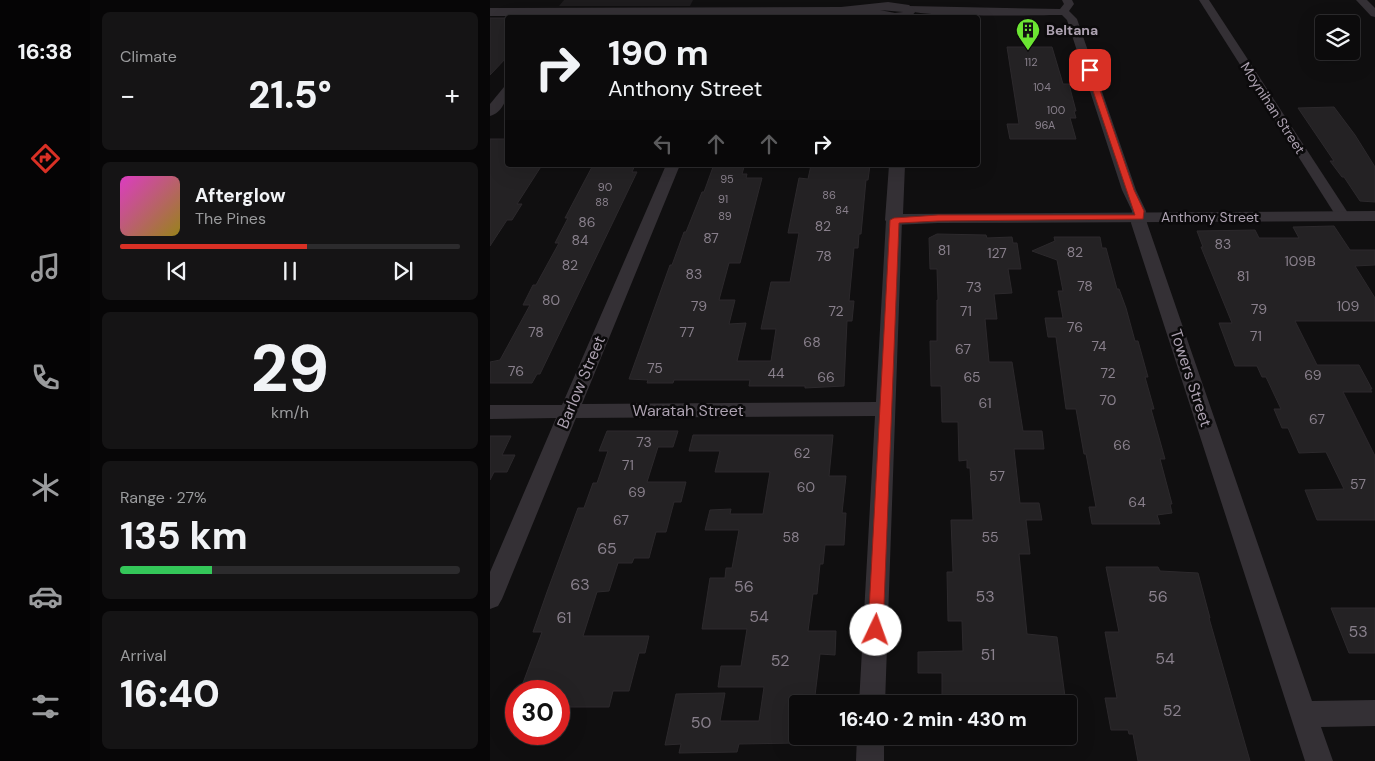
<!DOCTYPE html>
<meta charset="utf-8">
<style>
body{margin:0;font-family:"DM Sans",sans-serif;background:#151415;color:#f1f3f6;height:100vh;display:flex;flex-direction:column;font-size:19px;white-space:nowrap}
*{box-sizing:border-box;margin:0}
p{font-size:16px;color:#9a9b9d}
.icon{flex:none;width:28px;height:28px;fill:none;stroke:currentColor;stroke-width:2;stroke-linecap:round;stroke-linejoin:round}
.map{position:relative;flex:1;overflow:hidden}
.panel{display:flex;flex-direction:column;gap:12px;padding:12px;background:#070607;width:400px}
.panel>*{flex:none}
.banner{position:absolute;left:15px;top:15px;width:475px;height:152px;border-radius:5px;box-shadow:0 5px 20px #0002,0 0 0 1px #2c2b2d;background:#0c0b0c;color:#f1f3f6;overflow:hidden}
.tools{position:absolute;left:825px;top:15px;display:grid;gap:10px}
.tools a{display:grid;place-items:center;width:45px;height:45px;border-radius:5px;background:#0c0b0c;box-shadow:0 5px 20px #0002,0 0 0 1px #2c2b2d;font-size:25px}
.speed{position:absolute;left:15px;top:680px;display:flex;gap:10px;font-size:25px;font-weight:700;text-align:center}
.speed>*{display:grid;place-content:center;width:65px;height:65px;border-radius:50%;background:#0c0b0c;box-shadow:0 5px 20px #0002,0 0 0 1px #2c2b2d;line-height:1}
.speed .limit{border:8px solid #d22;background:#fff;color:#111}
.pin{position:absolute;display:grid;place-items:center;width:42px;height:42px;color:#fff;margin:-21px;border-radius:10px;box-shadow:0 2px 8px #0006}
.me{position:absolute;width:55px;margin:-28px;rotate:3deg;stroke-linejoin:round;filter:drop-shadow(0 0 4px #0008)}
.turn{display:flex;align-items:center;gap:18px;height:105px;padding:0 20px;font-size:22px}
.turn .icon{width:65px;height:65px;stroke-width:2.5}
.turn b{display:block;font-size:35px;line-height:42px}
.lanes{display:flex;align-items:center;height:48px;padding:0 20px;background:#0003;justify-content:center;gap:25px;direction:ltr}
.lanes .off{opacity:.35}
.big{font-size:38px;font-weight:800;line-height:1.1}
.panel .widget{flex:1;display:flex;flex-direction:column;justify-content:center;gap:8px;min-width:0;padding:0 18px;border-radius:8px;background:#151415}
.panel .dial{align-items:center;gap:0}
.dial b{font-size:65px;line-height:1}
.song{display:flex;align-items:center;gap:15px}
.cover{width:60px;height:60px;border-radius:8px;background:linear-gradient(135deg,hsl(310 70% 55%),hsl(50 70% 35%))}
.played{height:5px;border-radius:2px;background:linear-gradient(90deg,#d93025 55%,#2c2b2d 55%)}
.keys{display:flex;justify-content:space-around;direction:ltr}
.heat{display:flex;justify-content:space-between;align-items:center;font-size:28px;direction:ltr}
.charge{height:8px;border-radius:4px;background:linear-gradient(90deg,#34c759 27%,#2c2b2d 0)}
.trip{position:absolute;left:299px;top:695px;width:288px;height:50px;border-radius:5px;background:#0c0b0c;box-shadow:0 5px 20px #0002,0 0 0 1px #2c2b2d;font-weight:800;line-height:50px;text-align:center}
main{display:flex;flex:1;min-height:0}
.tabs{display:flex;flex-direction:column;width:90px;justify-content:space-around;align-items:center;background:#050405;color:#9a9b9d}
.tabs .icon{width:35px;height:35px}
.tabs .on{color:#d93025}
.tabs b{font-size:22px;color:#f1f3f6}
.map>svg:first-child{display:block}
.built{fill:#1d1b1d}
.building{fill:#242224;stroke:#2c292c}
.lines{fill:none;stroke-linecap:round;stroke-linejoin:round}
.minor{fill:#343035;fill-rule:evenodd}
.tertiary{fill:#343035;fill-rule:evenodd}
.route{fill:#d93025;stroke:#8d1f18}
.labels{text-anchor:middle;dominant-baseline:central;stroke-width:5;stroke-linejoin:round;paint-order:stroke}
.far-number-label{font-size:11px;fill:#89808c}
.far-poi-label{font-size:14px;font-weight:bold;fill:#aca1b0;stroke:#0b0a0b;text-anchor:start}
.far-street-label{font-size:14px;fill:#aca1b0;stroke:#0b0a0b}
.number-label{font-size:14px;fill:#89808c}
.street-label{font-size:16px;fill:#aca1b0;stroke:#0b0a0b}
.near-number-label{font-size:16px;fill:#89808c}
</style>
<main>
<nav class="tabs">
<b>16:38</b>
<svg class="icon on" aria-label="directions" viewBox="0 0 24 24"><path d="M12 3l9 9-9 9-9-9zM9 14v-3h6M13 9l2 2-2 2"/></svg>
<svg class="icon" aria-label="music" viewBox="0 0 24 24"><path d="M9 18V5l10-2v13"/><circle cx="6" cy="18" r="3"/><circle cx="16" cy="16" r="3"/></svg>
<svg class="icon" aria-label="phone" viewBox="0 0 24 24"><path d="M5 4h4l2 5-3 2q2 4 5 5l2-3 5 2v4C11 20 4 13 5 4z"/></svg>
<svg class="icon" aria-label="climate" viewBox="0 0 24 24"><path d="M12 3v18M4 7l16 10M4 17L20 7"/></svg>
<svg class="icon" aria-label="car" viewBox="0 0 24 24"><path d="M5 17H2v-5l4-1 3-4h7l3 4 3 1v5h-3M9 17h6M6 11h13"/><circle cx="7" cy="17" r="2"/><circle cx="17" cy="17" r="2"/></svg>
<svg class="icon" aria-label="filters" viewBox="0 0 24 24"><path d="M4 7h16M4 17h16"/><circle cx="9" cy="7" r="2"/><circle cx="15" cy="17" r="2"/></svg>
</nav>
<section class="panel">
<div class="widget"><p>Climate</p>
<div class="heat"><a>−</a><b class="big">21.5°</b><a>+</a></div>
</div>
<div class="widget">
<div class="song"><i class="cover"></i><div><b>Afterglow</b><p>The Pines</p></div></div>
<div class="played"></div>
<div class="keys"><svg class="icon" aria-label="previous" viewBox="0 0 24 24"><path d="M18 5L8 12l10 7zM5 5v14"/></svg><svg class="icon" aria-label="pause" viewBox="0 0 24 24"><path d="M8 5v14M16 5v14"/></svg><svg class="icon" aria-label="next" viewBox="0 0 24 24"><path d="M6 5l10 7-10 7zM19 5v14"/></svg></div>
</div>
<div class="widget dial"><b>29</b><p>km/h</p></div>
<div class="widget"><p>Range · 27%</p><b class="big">135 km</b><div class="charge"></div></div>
<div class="widget"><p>Arrival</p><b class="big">16:40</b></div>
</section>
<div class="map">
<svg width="885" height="761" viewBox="0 0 885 761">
<rect width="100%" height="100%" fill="#100f10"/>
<path class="built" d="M74 0H203L200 6H69Z"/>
<g class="building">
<path d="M0 18H18V56L0 75Z"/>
<path d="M517 47H562L573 84H579L581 92 586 111H584L586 118H580L586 139H520L517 124H529Z"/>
<path d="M844 107 865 135 885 167V202L870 201 854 177H852L840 161H844L808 108Z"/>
<path d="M0 139H18V165H52L27 204H32L22 220H17L0 246Z"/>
<path d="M103 165H145L142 172H147L50 374H47L42 383H0V362L10 360 40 305H33L43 285H46L69 243H65L78 218H75Z"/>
<path d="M321 165H380L378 180H376L371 234H369L368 248H364L359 301H364L362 321H357L354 386 315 388V386H259L260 380H184L183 383H157L158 380 139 379 180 265H182L194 232H196L212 192H214L223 167H254L252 174H257L256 178H272L250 263H239L229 300H245L239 324 256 323 247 361H281L286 329H271L281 282H300L309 233H298L309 178 318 179Z"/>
<path d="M844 226 860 250H885V265L865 266 885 298V321H805L827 365H869L882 389H880L882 392H853L885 456V520H827L815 490 854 489 836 452 809 453 798 428H792L784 409H791L776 377H772L767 366H745L729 323H742L711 247H713L707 231 765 230 769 238H809L803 227Z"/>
<path d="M447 234 496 235 497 238 522 237 523 243H527L531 269H518L522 293 504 294 507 319H495L499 362H522L533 431H552L554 449H524L530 503H549L552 520H536L540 554H529L537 634 567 637 576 704H452V673H428V652L473 651 472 621H458L457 572H463L461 520H483L480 468H477V460L469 461 468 422H452L451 386H441L440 341H447V300H448L447 269H440L439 238Z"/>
<path d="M564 237H610L612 248H616L627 289H629L636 308 645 341H648L658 377H655L664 409H661L675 459H670L682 504H680L682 513 667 515 670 524H602L599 507H606L596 454H594L586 409H576L566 337H558L555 318H573L568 291H573L567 260 542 251 565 241Z"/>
<path d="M117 431H188L183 447H168L157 482H196L191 502H184L176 532H166L159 558H144L142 563H128L119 591 107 592 93 636H159L155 653H149L139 691H123L119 707H69V691H30L52 632H43L57 592 88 508H94L103 483H107L118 451H109Z"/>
<path d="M203 435H343L339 476H356L352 513H356L354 545H335L333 564H330L327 594H323L318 631H346L345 655 330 654 324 704H308V743L249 744 247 752 189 753 191 744 175 745 186 694 235 693 230 721H269L274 687H228L231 666H251L257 629H212L220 578H235L236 568H242L249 530H215L220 510 241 509 240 514H273L280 472H225L230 451H199Z"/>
<path d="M0 436H21L12 455H25L17 472H4L0 480Z"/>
<path d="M616 567H668L670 571 708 573 720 618H719L760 761H648L643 734H639L638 730H621L615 698H627L615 632H629Z"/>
<path d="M841 608H885V653H859Z"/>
</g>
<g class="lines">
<g class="minor">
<path d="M572 0H582L584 4 579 11 587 19 646 190 656 211 657 223 822 701 885 700V726L831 727 843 761H815L641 223 642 211 632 190 577 20 572 15C550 15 424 18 414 9L419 6 570 9 574 4Z"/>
<path d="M709 0H719L860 216 858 219H848L846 216Z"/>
<path d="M866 0H877L885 8V17L881 16Z"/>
<path d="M14 87H18C18 98 12 113 0 116V104Z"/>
<path d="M176 165H190L92 404 386 402 396 220 399 217H409L412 220 395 704H369L385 416 86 418 12 599 8 606 0 609V572L66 418 0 419V405H72Z"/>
<path d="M367 736H394V761H366Z"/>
</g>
<g class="tertiary">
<path d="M398 2 419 5 426 11 420 18 351 15 0 16V8L351 7ZM390 10 413 12 405 13Z"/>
<path d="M399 165H415L413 214 885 211V221L448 223 404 225 398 224 395 220Z"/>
</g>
</g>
<path class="route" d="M600 68 603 70 644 190 654 211 653 219 448 221 409 223 393 630 391 634 386 636 381 634 378 630 400 220 404 218 448 215H645L596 70Z"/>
<defs>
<g id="building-pin" transform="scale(1.25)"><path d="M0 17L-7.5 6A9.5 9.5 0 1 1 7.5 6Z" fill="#6be532" stroke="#0b0a0b"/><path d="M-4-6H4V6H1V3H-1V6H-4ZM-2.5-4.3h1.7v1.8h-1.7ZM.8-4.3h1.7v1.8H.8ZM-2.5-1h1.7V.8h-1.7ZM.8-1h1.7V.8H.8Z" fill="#111"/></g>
</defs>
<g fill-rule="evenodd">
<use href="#building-pin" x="538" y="30"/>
</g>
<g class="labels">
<g class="far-number-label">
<text x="541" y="62">112</text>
<text x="552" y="87">104</text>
<text x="566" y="110">100</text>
<text x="555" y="125">96A</text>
<text x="237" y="179">95</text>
<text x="115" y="187">90</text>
<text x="339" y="195">86</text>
<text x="233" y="199">91</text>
<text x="112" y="202">88</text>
<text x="352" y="210">84</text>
<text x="235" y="216">89</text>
</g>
<g class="far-poi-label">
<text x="556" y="30">Beltana</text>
</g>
<g class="far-street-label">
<text transform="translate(783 108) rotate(57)">Moynihan Street</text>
<text x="720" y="217">Anthony Street</text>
</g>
<g class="number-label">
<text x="97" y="222">86</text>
<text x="333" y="226">82</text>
<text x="221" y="238">87</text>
<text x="90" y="240">84</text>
<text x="733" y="244">83</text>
<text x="454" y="250">81</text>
<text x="585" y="252">82</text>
<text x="507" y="253">127</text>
<text x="334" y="256">78</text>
<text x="810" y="261">109B</text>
<text x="80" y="265">82</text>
<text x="204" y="274">83</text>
<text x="753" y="276">81</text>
<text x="595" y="286">78</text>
<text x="484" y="287">73</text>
<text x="61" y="300">80</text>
<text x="209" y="306">79</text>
<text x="858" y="306">109</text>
<text x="769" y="309">79</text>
<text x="346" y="311">72</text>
<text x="476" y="311">71</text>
<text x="585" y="327">76</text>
<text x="46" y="332">78</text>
<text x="197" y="332">77</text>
<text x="766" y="336">71</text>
<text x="322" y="342">68</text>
<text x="609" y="346">74</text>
<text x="473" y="349">67</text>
<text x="165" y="368">75</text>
<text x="26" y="371">76</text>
<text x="286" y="373">44</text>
<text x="618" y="373">72</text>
<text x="823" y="375">69</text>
<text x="336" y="377">66</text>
<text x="482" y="377">65</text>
<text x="618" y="400">70</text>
<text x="495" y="403">61</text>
<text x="827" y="419">67</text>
<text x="154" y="442">73</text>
<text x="632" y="445">66</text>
<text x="312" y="453">62</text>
<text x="138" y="465">71</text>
<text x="507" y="476">57</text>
<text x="868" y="484">57</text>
<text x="316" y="487">60</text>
<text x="147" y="492">69</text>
<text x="647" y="502">64</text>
<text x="131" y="520">67</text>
<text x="301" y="537">58</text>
<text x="500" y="537">55</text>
</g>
<g class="street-label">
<text transform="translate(701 378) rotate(72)">Towers Street</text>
<text transform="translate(91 382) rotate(-67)">Barlow Street</text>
<text x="198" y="410">Waratah Street</text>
</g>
<g class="near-number-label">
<text x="117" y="548">65</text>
<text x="90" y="584">63</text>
<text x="254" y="586">56</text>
<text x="495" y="596">53</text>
<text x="668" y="596">56</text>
<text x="269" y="616">54</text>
<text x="74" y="617">61</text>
<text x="868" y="631">53</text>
<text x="498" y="654">51</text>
<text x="675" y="658">54</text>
<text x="290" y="660">52</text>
<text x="682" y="710">52</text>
<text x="211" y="722">50</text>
</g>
</g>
</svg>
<div class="tools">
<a><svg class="icon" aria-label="layers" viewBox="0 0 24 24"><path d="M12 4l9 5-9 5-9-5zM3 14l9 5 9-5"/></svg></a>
</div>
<div class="speed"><div class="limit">30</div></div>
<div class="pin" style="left:600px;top:70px;background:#d93025"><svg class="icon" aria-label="arrive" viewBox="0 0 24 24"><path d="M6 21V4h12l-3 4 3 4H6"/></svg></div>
<svg class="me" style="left:386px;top:630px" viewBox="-20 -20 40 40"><circle r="19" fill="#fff"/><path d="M0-13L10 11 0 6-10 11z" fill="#d93025"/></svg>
<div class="trip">16:40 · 2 min · 430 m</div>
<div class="banner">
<div class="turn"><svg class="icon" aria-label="right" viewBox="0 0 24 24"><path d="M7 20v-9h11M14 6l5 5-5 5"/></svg><div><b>190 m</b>Anthony Street</div></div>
<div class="lanes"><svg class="icon off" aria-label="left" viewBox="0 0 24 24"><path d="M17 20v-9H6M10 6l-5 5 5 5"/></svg><svg class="icon off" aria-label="ahead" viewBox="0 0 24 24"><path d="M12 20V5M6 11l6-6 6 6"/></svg><svg class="icon off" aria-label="ahead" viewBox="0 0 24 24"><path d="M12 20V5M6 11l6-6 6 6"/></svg><svg class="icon" aria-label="right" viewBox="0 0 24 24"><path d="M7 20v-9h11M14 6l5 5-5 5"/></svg></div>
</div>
</div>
</main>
